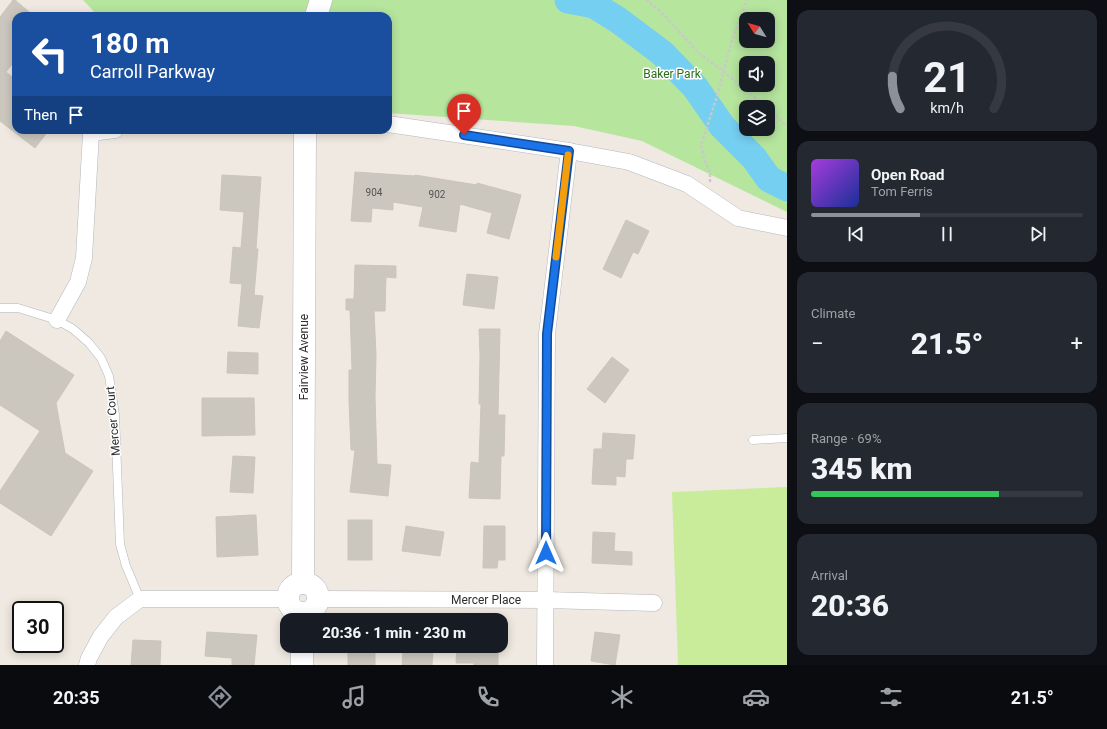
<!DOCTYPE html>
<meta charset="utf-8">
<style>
body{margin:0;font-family:Roboto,sans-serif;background:#242831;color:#f1f3f6;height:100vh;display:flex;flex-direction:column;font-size:15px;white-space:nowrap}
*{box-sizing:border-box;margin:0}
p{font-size:13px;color:#9ea1a6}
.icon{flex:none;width:22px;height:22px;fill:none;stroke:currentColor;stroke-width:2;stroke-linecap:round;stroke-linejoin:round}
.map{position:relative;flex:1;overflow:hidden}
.side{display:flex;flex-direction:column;gap:10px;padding:10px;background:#0d0f14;width:320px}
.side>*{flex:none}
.top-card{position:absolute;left:12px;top:12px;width:380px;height:122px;border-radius:12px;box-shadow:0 2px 10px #0003;background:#1a4fa0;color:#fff;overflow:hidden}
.needle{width:26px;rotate:307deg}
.fabs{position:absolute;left:739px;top:12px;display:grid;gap:8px}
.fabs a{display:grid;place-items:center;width:36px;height:36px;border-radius:8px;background:#171b24;box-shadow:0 2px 10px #0003;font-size:20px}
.speed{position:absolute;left:12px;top:601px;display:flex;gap:8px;font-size:20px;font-weight:700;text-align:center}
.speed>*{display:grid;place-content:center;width:52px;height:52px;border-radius:50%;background:#171b24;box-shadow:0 2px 10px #0003;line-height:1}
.speed .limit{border:2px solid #111;border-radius:6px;background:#fff;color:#111}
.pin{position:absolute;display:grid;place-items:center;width:34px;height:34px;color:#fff;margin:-41px -17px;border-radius:50% 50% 50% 0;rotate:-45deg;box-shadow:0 0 4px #0007}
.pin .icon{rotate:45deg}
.me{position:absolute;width:44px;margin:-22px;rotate:0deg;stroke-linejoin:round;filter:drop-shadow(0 0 3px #0008)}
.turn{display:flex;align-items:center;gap:14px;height:84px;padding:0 12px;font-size:18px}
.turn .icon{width:52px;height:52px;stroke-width:2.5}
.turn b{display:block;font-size:28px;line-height:34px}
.then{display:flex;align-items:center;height:38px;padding:0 12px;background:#0003;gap:8px;font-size:15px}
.big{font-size:30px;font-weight:800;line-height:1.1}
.side .widget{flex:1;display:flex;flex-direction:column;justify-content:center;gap:6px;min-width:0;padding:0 14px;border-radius:12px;background:#242831}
.side .dial{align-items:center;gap:0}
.dial svg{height:104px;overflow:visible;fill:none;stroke:#363941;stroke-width:7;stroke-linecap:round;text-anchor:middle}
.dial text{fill:#f1f3f6;stroke:none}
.song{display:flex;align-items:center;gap:12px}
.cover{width:48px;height:48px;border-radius:6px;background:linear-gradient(135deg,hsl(280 70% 55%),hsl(230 70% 35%))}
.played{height:4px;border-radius:2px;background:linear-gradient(90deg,#8c9099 40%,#363941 40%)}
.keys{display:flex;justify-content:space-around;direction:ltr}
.heat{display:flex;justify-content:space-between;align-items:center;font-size:22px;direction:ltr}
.charge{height:6px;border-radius:3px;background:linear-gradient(90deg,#34c759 69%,#363941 0)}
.trip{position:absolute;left:280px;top:613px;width:228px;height:40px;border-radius:12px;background:#171b24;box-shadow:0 2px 10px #0003;font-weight:800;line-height:40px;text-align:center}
.tab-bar{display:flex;height:64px;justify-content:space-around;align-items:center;background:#090b0e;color:#9ea1a6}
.tab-bar .icon{width:28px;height:28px}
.tab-bar .current{color:#8c9099}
.tab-bar b{font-size:18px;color:#f1f3f6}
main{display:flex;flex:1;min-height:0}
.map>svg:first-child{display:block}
.green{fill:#b6e59e;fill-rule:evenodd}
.pitch{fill:#c9ec9a}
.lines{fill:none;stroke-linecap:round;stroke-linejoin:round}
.river{stroke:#75cff0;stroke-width:27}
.building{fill:#cbc7bf;stroke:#cbc5ba}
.lane-casing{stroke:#b4b7c1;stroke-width:9}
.street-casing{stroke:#b4b7c1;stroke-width:17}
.secondary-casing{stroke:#b4b7c1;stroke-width:23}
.path{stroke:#c9c9c9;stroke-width:2.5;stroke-dasharray:3 2;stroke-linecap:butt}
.lane{stroke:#fff;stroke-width:8}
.street{stroke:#fff;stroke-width:16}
.secondary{stroke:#fff;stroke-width:22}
.route-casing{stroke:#114b97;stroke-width:10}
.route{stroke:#1a73e8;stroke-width:7}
.slow{stroke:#f59e0b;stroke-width:7}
.labels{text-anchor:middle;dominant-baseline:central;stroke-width:3;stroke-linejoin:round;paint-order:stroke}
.number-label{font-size:10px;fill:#555452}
.park-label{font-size:12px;fill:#2c6e1b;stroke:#fff}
.street-label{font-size:12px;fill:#2e2e2e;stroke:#fff}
</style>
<main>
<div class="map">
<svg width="787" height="665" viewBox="0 0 787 665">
<rect width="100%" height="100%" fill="#efe9e1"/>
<path class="green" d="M83 0H787V212L642 141 574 126 388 113V16H98ZM746 19H768V41H746ZM746 63H768V85H746ZM746 107H768V129H746Z"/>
<path class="pitch" d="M787 487V665H678L672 492Z"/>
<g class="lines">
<path class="river" d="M568 0 594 5 618 20 662 53 695 87 722 126 754 158 769 179 787 188"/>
</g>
<g class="building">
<path d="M13 0H16V1L34 16H16V59L6 72 16 80V130H49L35 148 0 121V17Z"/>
<path d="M355 172 415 176V175L477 185V183L521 195 509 239 487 233 492 213 460 204 456 232 419 226 423 207 393 202V210L372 208 371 222 351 221Z"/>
<path d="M222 175 261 177 256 249H258L254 295 263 296 259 328 238 326 242 284 230 283 233 247 241 248 244 212 220 210Z"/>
<path d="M626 220 649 231 638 254 633 252 621 278 603 269Z"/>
<path d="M355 265 396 266V278L386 277 385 311H374L376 356 375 397 377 464 391 465 388 496 350 492 355 450H351L349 401V370H352L350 310H346V299H354Z"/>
<path d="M467 274 498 277 494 309 463 305Z"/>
<path d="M479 329H500L498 415H505L504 456H501L500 499 469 498 471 462 479 463 481 404H479L480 356Z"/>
<path d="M6 331 74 375 56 403 65 453 93 471 51 536 0 503V491L40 431 0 405V341Z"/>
<path d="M228 352 258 353V374L227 373Z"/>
<path d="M612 357 629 370 605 403 587 389Z"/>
<path d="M202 398H254L255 435 202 436Z"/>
<path d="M603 433 635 435 633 459H626L625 477 616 476V485L592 484 594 449H602Z"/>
<path d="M233 456 255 457 253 493 230 492Z"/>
<path d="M252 515H256L258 555 217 557 216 517Z"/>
<rect x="348" y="520" width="24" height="40"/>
<path d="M406 526 444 532 440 556 402 551Z"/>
<path d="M484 526H505V560H498L497 568H483Z"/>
<path d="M593 532 615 533 614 551 632 552V565L592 563Z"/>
<path d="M207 632 257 635 254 665H232V658L205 656Z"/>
<path d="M595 632 620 635 615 665 591 661Z"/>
<path d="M133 640 161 641 160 665H131Z"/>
<path d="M348 646 375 647V665H348Z"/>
<path d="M457 646H498V665H474V663H456Z"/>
<path d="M403 649 433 650 432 665H402Z"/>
</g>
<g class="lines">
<g class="lane-casing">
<g id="lane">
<path d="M0 308H18L57 320 73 329 89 343 101 358 109 376 115 415 120 544 126 566 140 599"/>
<path d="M753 440 787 438"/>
</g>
</g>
<g class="street-casing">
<g id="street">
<path d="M388 124 569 151 629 162 687 184 738 218 787 228"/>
<path d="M57 320 78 282 84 258 91 133 115 130"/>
<path d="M318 599 546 600 654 603"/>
<path d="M87 665 89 658 101 636 116 617 140 599H288"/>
<path d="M545 665 547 334 569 151"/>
</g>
</g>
<g class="secondary-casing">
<g id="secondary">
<path d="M316 16 321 0"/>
<path d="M303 583 305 130"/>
<circle cx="303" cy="598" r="15"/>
<path d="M302 665V646"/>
</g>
</g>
<g class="path">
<path d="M646 0 660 11 698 52 724 72 766 107"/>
<path d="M768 109 787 126"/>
<path d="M710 182V172L705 161 701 145 717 96 732 40 747 0"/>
</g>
<use href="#lane" class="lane"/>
<use href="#street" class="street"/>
<use href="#secondary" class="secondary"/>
</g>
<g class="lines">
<g class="route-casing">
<path id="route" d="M464 135 569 151 547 334 546 553"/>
</g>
<use href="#route" class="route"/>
<path class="slow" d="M556 257 568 155"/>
</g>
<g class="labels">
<g class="number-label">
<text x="374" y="192">904</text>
<text x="437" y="194">902</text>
</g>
<g class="park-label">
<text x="672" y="74">Baker Park</text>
</g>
<g class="street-label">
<text transform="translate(304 357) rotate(-90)">Fairview Avenue</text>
<text transform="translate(113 421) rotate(-95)">Mercer Court</text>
<text x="486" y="600">Mercer Place</text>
</g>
</g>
</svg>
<div class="fabs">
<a><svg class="needle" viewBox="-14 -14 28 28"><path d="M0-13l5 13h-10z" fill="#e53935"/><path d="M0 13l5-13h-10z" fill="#9ea1a6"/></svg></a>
<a><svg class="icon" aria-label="sound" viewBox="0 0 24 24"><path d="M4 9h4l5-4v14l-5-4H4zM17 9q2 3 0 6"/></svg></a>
<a><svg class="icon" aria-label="layers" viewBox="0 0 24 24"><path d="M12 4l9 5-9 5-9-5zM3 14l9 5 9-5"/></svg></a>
</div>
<div class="speed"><div class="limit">30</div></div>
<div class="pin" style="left:464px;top:135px;background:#d93025"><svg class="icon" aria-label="arrive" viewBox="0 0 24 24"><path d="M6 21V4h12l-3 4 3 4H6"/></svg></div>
<svg class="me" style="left:546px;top:553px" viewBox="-20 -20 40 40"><path d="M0-17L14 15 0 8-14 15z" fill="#1a73e8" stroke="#fff" stroke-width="4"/></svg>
<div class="trip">20:36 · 1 min · 230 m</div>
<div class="top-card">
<div class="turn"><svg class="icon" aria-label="left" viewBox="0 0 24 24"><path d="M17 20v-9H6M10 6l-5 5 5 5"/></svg><div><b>180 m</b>Carroll Parkway</div></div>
<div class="then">Then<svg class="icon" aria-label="arrive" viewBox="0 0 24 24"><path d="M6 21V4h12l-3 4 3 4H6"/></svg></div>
</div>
</div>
<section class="side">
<div class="widget dial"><svg viewBox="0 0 100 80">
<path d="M14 69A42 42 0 1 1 86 69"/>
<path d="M14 69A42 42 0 0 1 8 44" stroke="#8c9099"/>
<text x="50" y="56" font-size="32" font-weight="700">21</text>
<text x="50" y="72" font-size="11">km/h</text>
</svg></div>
<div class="widget">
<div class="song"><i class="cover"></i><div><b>Open Road</b><p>Tom Ferris</p></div></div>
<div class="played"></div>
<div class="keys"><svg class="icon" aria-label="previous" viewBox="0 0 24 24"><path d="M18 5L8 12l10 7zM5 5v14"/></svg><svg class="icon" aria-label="pause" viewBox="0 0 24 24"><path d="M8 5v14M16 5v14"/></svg><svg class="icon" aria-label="next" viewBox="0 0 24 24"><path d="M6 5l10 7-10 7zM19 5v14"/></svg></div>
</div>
<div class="widget"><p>Climate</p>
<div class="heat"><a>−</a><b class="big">21.5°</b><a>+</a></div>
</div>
<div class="widget"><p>Range · 69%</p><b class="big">345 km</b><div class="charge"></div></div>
<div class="widget"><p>Arrival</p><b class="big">20:36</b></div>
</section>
</main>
<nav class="tab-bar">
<b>20:35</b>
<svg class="icon current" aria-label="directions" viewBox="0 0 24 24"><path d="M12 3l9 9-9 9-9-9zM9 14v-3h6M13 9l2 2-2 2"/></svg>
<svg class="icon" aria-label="music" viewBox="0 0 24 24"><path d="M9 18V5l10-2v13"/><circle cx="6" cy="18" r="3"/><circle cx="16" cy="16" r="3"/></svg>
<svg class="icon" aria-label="phone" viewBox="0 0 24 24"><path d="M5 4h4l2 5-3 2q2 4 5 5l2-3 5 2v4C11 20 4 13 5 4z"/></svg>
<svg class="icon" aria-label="climate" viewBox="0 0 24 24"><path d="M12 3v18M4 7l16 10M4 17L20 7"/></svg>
<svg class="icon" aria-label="car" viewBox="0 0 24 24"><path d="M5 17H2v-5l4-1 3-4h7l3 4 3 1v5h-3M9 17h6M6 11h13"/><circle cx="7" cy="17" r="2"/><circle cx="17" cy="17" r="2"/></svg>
<svg class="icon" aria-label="filters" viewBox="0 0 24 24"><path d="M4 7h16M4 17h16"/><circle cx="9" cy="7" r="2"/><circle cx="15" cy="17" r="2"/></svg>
<b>21.5°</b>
</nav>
